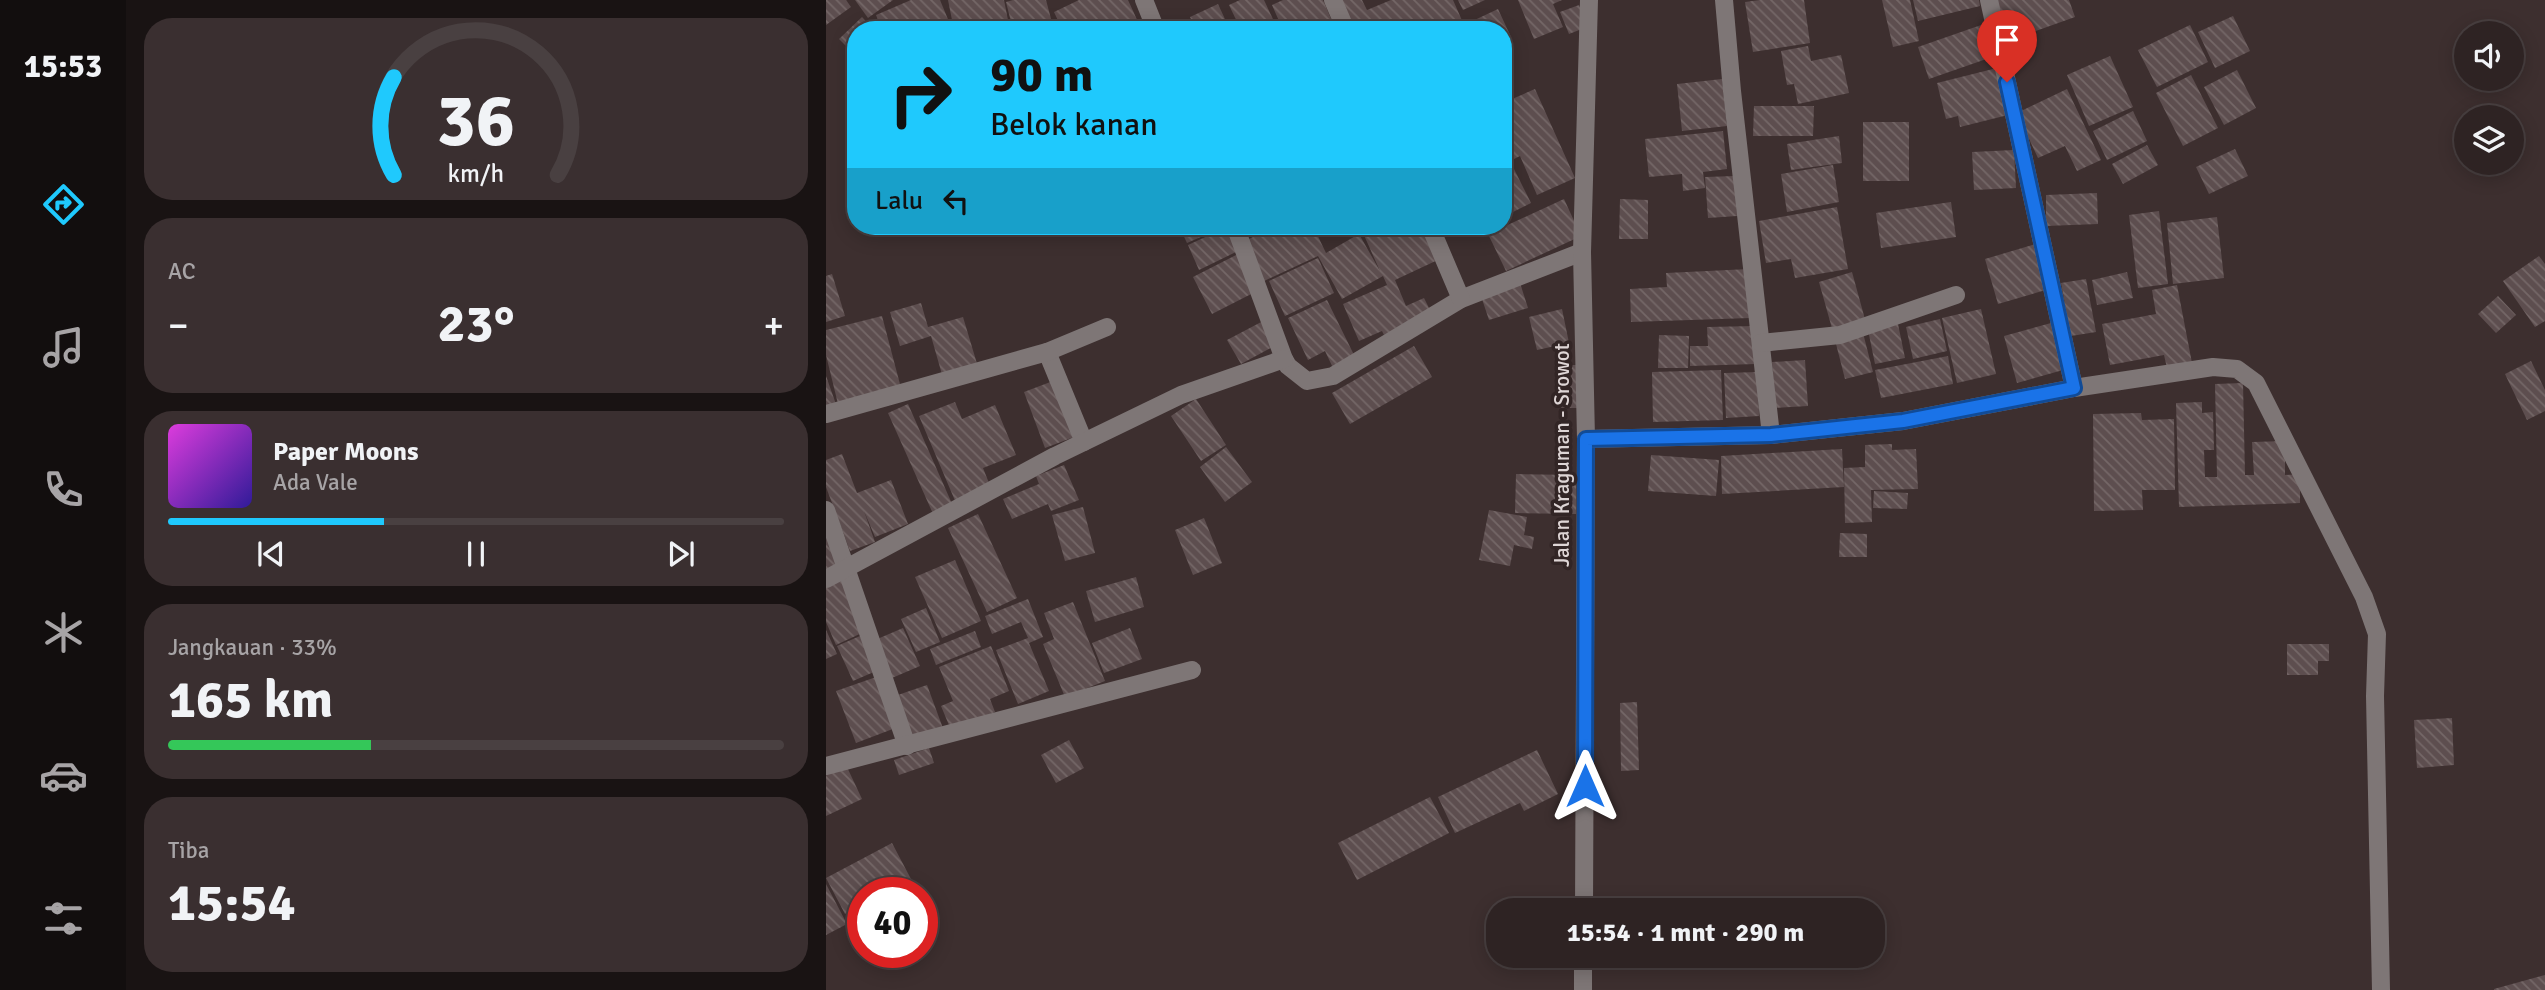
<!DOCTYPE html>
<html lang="id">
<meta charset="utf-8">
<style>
body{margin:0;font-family:Signika,sans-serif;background:#3a2f30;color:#f1f3f6;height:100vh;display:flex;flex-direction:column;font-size:26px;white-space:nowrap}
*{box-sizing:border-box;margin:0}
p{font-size:23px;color:#a7a4a6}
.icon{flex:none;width:38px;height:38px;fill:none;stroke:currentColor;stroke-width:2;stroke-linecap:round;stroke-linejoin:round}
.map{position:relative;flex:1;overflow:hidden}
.details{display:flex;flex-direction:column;gap:18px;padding:18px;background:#191313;width:700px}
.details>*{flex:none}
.banner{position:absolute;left:21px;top:21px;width:665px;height:214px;border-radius:28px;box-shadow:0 4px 18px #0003,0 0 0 2px #494041;background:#1fc9fd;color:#111;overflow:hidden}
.fabs{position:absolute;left:1628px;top:21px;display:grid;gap:14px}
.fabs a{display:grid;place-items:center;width:70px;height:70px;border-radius:50%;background:#2e2323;box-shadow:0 4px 18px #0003,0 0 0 2px #494041;font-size:35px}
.speed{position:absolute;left:21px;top:877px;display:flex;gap:14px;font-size:35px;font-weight:700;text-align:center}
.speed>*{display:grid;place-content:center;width:91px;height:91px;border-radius:50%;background:#2e2323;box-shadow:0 4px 18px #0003,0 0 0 2px #494041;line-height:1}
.speed .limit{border:10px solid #d22;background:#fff;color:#111}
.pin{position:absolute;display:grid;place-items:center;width:60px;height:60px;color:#fff;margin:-72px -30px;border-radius:50% 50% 50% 0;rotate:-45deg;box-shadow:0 0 7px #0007}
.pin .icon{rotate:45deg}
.me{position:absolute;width:77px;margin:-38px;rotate:0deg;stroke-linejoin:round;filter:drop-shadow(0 0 5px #0008)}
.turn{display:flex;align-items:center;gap:24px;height:147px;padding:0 28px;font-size:32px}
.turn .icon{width:91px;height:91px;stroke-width:2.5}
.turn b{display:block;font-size:49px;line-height:60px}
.then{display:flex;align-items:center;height:66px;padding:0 28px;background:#0003;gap:14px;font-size:26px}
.big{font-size:52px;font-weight:700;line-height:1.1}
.details .tile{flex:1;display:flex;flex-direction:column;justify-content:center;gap:10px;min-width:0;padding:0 24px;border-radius:28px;background:#3a2f30}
.details .dial{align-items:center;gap:0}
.dial svg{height:182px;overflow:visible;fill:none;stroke:#494041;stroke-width:7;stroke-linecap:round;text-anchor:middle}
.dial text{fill:#f1f3f6;stroke:none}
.song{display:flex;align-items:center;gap:21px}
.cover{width:84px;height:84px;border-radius:10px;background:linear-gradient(135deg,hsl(300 70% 55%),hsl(250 70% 35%))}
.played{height:7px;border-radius:4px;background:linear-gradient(90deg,#1fc9fd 35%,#494041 35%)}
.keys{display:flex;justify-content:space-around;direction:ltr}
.heat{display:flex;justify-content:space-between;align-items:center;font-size:38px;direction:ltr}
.charge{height:10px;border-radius:5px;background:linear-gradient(90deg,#34c759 33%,#494041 0)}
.trip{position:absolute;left:660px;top:898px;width:399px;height:70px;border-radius:28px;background:#2e2323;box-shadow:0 4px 18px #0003,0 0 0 2px #494041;font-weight:700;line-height:70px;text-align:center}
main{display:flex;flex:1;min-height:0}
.menu{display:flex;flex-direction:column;width:126px;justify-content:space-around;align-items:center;background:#120e0e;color:#a7a4a6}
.menu .icon{width:49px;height:49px}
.menu .active{color:#1fc9fd}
.menu b{font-size:32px;color:#f1f3f6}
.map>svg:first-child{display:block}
.building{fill:url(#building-back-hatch)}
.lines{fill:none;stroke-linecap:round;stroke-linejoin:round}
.minor{stroke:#7e7676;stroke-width:18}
.route-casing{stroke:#114b97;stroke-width:18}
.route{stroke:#1a73e8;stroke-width:12}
.labels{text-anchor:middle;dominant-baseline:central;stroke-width:7;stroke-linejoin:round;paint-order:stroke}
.street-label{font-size:21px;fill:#ded5d5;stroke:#322525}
</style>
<main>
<nav class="menu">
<b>15:53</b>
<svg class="icon active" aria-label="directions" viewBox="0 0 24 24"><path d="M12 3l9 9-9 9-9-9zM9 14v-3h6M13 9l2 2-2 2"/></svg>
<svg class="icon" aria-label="music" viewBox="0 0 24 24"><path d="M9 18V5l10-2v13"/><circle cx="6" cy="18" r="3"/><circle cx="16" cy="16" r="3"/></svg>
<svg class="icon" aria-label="phone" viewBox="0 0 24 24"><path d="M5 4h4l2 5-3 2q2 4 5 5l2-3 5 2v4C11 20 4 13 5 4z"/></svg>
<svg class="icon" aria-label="climate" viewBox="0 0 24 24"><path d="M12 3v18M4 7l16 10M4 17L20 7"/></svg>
<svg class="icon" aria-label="car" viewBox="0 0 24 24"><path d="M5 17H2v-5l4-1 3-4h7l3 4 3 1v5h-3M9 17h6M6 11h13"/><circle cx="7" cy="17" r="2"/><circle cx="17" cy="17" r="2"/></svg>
<svg class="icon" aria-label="filters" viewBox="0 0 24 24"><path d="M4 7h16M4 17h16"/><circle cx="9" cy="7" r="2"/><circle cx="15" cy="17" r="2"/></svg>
</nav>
<section class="details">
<div class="tile dial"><svg viewBox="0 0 100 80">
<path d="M14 69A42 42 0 1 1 86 69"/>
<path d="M14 69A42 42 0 0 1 14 26" stroke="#1fc9fd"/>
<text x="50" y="56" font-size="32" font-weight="700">36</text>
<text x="50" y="72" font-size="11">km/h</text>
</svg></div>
<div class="tile"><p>AC</p>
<div class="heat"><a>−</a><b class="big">23°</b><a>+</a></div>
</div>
<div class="tile">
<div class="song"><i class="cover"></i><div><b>Paper Moons</b><p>Ada Vale</p></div></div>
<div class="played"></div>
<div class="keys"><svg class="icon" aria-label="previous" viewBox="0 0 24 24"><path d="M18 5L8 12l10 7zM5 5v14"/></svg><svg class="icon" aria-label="pause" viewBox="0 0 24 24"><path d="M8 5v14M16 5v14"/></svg><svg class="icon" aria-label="next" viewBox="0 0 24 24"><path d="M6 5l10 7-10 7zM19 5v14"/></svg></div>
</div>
<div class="tile"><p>Jangkauan · 33%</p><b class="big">165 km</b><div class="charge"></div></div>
<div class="tile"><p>Tiba</p><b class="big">15:54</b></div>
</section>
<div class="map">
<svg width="1719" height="990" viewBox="0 0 1719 990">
<defs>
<pattern id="building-back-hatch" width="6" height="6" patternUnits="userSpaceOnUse" patternTransform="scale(1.75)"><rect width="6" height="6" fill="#5d4e4f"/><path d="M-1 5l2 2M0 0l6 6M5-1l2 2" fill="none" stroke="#746767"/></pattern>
</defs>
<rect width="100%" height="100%" fill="#3d2f2f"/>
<g class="building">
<path d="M0 0H20L25 7 0 25Z"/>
<path d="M29 0H67L42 18Z"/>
<path d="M85 0H114L126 29 56 30 50 15Z"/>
<path d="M122 0H178L184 30H128Z"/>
<path d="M187 0H220L228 30H187L180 2Z"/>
<path d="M253 0H302L313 24 301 30H229L235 27 228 12Z"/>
<path d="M414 0H438L452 30H415L403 5Z"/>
<path d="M457 0H497L506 21 486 30H457L446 5Z"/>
<path d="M515 0H536L541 10 565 0H627L638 25 672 9 685 37 677 40V30H523Z"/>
<path d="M632 0H659L637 10Z"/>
<path d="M692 0H736L727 4 737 27 708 39Z"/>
<path d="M934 0H978L984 43 927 52 919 2Z"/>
<path d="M1056 0H1084L1093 41 1067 47Z"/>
<path d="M1087 0H1153L1154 6 1092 21Z"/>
<path d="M1168 0H1243L1249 17 1207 32 1202 18 1177 27Z"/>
<path d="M392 4 404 30H370L364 17Z"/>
<path d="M753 5 761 27 743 34 734 12Z"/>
<path d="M1407 16 1424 51 1389 68 1372 32Z"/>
<path d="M36 17 48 30H30V56L13 39Z"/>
<path d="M1158 24 1169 56 1103 79 1092 47Z"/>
<path d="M1364 25 1382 62 1331 87 1312 50Z"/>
<path d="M982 46 985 61 1015 55 1023 93 972 104 968 84 961 85 955 51Z"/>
<path d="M1284 56 1307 107 1263 126 1241 75Z"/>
<path d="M1171 68 1182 115 1134 127 1132 116 1120 119 1111 83Z"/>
<path d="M1411 70 1430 108 1398 125 1378 87Z"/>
<path d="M1365 75 1392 128 1357 146 1330 93Z"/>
<path d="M896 79 901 126 856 131 851 84Z"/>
<path d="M709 89 749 178 711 195 694 156 686 160 677 141V103Z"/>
<path d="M1241 89 1275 160 1251 171 1239 146 1212 158 1191 113Z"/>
<path d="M928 106H988L987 136H927Z"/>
<path d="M1307 111 1321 141 1281 160 1267 131Z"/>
<rect x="1037" y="122" width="46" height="59"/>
<path d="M897 131 901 169 877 172 879 188 857 191 856 174 823 177 819 139Z"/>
<path d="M1013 136 1016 163 965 170 961 144Z"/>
<path d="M1321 145 1332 165 1297 184 1286 164Z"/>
<path d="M677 147 705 203 683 214 677 202Z"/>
<path d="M1409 149 1422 176 1383 194 1370 167Z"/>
<path d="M1188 150 1190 188 1148 190 1146 152Z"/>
<path d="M1007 165 1013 202 961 212 955 174Z"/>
<path d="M909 176 911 216 882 218 879 177Z"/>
<path d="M1271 193 1272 224 1220 226V195Z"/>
<path d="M738 199 755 236 680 271 662 234Z"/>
<path d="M794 199 822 200V239H793Z"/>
<path d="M1125 202 1130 237 1055 248 1050 213Z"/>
<path d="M1011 207 1022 269 969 278 965 259 940 263 933 221Z"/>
<path d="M1333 211 1342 284 1312 288 1303 215Z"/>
<path d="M1391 217 1398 278 1347 284 1341 223Z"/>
<path d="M353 226H400L361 243Z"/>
<path d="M432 226H487L500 253 533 234 554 271 537 233 553 226H561L562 228 567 226H601L616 258 569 280 580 306 598 298 606 314 558 335 556 331 533 341 517 304 561 285 557 276 516 299 492 256 438 281 419 241 435 233Z"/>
<path d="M644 226H672L649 236Z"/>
<path d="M401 227 412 251 373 270 362 245Z"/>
<path d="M1210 244 1223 289 1172 304 1159 259Z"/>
<path d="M414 253 433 290 386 314 367 277Z"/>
<path d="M1713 256 1719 264V321L1709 327 1677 281Z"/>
<path d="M492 258 508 293 459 316 443 281Z"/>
<path d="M923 269 924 318 805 322 804 289 841 287 840 273Z"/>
<path d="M1026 272 1040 323 1007 332 993 282Z"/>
<path d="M1301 272 1307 298 1271 305 1266 280Z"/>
<path d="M6 274 19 316 0 322V276Z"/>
<path d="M1260 279 1270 332 1245 336 1235 283Z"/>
<path d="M694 283 702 308 663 320 655 296Z"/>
<path d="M1351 285 1366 363 1341 368 1338 355 1284 365 1276 324 1330 314 1326 290Z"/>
<path d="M1672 296 1690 315 1670 333 1652 314Z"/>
<path d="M501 300 529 357 507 368 499 351 482 360 462 318Z"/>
<path d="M95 303 102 327 137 317 152 367 117 378 105 336 74 346 64 312Z"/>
<path d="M736 309 743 343 711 350 703 317Z"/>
<path d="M1155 309 1170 374 1131 383 1116 318Z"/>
<path d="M56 316 75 388 12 404 0 355V330Z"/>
<path d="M1114 319 1121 351 1087 359 1080 327Z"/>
<path d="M439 320 452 344 415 364 401 340Z"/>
<path d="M1225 323 1237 370 1191 383 1178 336Z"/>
<path d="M1072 324 1079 358 1049 364 1042 330Z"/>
<path d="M929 326 930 364 864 366V346H882L881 327Z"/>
<path d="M1037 333 1047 372 1019 379 1009 340Z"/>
<path d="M833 335 863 336 862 368H832Z"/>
<path d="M588 346 606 377 524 424 506 393Z"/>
<path d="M1122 356 1127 384 1055 398 1049 370Z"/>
<path d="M979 360 982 406 948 408 946 362Z"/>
<path d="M1705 361 1719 390V411L1701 420 1679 374Z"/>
<rect x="735" y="365" width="21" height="43"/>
<path d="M895 370 897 420 827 422 826 372Z"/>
<path d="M932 372 933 416 900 418 898 373Z"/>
<path d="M0 376 11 407 0 411Z"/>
<path d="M227 381 248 437 219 448 198 392Z"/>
<path d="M1417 383 1419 475H1428L1426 442 1459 441V475L1474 474V503L1353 507 1350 403 1376 402V413L1387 412 1388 450H1378L1379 477H1391L1389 384Z"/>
<path d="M370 399 400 445 375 461 345 416Z"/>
<path d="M129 402 136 419 169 405 190 455 157 468 165 488 130 503 93 416Z"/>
<path d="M82 404 127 506 108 516 62 413Z"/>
<path d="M1315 413 1316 420 1348 419 1349 490H1316L1317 510 1268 511 1267 414Z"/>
<path d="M1066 444V450L1090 449 1092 489 1045 490 1046 522 1019 523 1018 468 1039 467V445Z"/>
<path d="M400 447 426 482 399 502 374 467Z"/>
<path d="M1016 449 1018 487 896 494 895 456Z"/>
<path d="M16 454 31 493 65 480 82 524 49 537 38 511 49 542 24 551 0 487V460Z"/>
<path d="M825 455 893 460 890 496 822 491Z"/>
<path d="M238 465 253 500 225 511 222 504 186 519 177 499 213 484 210 476Z"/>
<path d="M690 474 750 475V514L689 513Z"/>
<path d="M1048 491 1082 493 1081 509 1047 508Z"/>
<path d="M257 507 269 553 239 561 226 515Z"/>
<path d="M663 510 701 517 698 535 708 537 706 549 688 545 684 566 653 560Z"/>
<path d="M152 514 191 598 161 612 122 528Z"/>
<path d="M378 518 396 563 367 575 349 530Z"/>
<path d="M0 533 17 568 0 576Z"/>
<path d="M1014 533 1041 534V557H1013Z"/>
<path d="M129 560 155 621 116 638 89 577Z"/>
<path d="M310 577 318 607 269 622 260 591Z"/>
<path d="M15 580 38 632 10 645 0 622V587Z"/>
<path d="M202 599 217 637 203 643 223 691 192 704 170 650 202 638 195 622 166 634 159 616Z"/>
<path d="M247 602 279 681 239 697 217 644 228 639 218 613Z"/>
<path d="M100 608 114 642 90 652 75 619Z"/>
<path d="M77 628 94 666 66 678 49 640Z"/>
<path d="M304 628 316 659 278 673 266 643Z"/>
<path d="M0 630 11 654 0 659Z"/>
<path d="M149 631 155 647 110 665 104 649Z"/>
<path d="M34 636 50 671 27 681 11 646Z"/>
<path d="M1461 644H1503V661H1492V675H1461Z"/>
<path d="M165 646 183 691 164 699 169 712 125 730 115 706 127 701 113 667Z"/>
<path d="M53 676 72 727 30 743 10 691Z"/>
<path d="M101 685 118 731 86 743 69 696Z"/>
<path d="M811 702 813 770 795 771 794 703Z"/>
<path d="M1626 718 1628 765 1591 768 1588 720Z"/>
<path d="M243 740 258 768 230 783 215 755Z"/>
<path d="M103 748 108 763 73 775 68 760Z"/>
<path d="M711 750 732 794 698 811 694 803 629 833 612 797Z"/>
<path d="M20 765 36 799 0 816V774Z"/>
<path d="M604 797 623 833 531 880 512 843Z"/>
<path d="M66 843 85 879 59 892H37V904L19 914 0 878Z"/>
<path d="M0 884 21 924 0 935Z"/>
<path d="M1719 975V990H1668V989Z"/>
</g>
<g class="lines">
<g class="minor">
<path d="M318 0 330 30"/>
<path d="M507 0 520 30"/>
<path d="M898 0 906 91 945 435"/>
<path d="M1163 0 1248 388"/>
<path d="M409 226 458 359 462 366 481 381 507 376 635 299 756 252"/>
<path d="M604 226 635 299"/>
<path d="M935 343 1014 335 1130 295"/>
<path d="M221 352 258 442"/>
<path d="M0 414 221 352 281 327"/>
<path d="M760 439 945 435 1077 421 1248 388 1387 367 1411 369 1430 383 1538 597 1551 634 1549 696 1555 990"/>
<path d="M0 510 81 746"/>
<path d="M0 579 229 456 355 395 458 359"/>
<path d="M0 766 366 670"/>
<path d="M758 910 760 439 756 252 763 0"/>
<path d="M757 990V956"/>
</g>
</g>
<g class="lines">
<g class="route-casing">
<path id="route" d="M759 786 760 439 945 435 1077 421 1248 388 1181 82"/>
</g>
<use href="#route" class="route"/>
</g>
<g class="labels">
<g class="street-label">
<text transform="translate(736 455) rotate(-90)">Jalan Kraguman - Srowot</text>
</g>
</g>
</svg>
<div class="fabs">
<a><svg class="icon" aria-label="sound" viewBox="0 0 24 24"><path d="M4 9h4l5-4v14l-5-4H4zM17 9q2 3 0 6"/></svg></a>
<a><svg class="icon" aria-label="layers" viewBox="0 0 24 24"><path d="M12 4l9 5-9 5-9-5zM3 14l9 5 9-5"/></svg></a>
</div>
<div class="speed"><div class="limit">40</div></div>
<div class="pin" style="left:1181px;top:82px;background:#d93025"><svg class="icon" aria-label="arrive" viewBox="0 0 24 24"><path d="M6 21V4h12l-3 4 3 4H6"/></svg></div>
<svg class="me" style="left:759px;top:786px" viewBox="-20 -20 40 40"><path d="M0-17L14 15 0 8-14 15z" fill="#1a73e8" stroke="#fff" stroke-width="4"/></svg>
<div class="trip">15:54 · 1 mnt · 290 m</div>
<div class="banner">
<div class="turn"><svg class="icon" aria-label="right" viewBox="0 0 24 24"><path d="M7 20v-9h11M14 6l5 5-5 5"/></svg><div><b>90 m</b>Belok kanan</div></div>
<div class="then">Lalu<svg class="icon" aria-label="left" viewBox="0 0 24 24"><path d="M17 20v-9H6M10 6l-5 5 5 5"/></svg></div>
</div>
</div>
</main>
